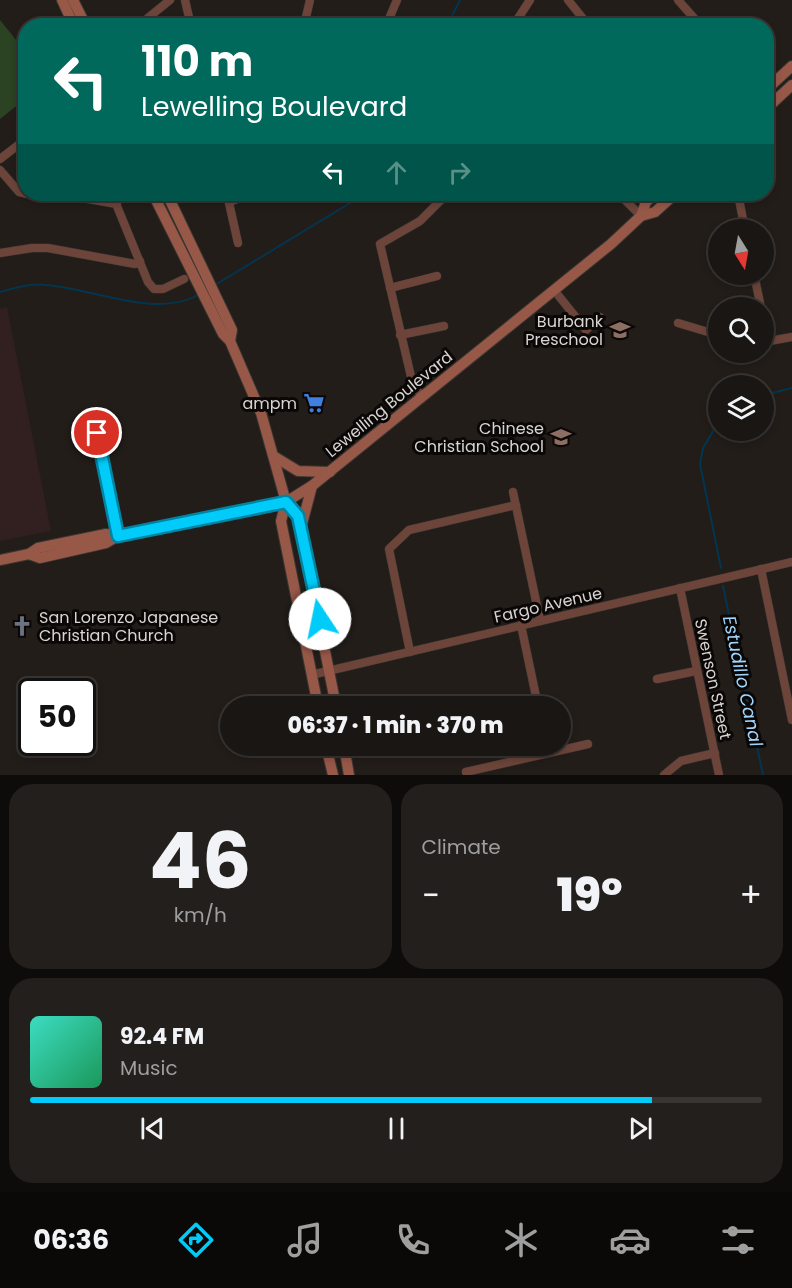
<!DOCTYPE html>
<meta charset="utf-8">
<style>
body{margin:0;font-family:Poppins,sans-serif;background:#231f1c;color:#f1f3f6;height:100vh;display:flex;flex-direction:column;font-size:22px;white-space:nowrap}
*{box-sizing:border-box;margin:0}
p{font-size:20px;color:#9f9fa0}
.icon{flex:none;width:33px;height:33px;fill:none;stroke:currentColor;stroke-width:2;stroke-linecap:round;stroke-linejoin:round}
.map{position:relative;height:775px;overflow:hidden}
.sheet{display:flex;flex-direction:column;gap:9px;padding:9px;background:#0e0c0a;flex:1}
.sheet>*{flex:none}
.banner{position:absolute;left:18px;top:18px;width:756px;height:183px;border-radius:24px;box-shadow:0 3px 9px #0003,0 0 0 2px #383533;background:#00695c;color:#fff;overflow:hidden}
.needle{width:39px;rotate:169deg}
.controls{position:absolute;left:708px;top:219px;display:grid;gap:12px}
.controls a{display:grid;place-items:center;width:66px;height:66px;border-radius:50%;background:#1a1613;box-shadow:0 3px 9px #0003,0 0 0 2px #383533;font-size:30px}
.speed{position:absolute;left:18px;top:678px;display:flex;gap:12px;font-size:30px;font-weight:700;text-align:center}
.speed>*{display:grid;place-content:center;width:78px;height:78px;border-radius:50%;background:#1a1613;box-shadow:0 3px 9px #0003,0 0 0 2px #383533;line-height:1}
.speed .limit{border:3px solid #111;border-radius:9px;background:#fff;color:#111}
.pin{position:absolute;display:grid;place-items:center;width:51px;height:51px;color:#fff;margin:-26px;border:3px solid #fff;border-radius:50%;box-shadow:0 2px 6px #0007}
.me{position:absolute;width:66px;margin:-33px;rotate:349deg;stroke-linejoin:round;filter:drop-shadow(0 0 4px #0008)}
.turn{display:flex;align-items:center;gap:21px;height:126px;padding:0 24px;font-size:27px}
.turn .icon{width:78px;height:78px;stroke-width:2.5}
.turn b{display:block;font-size:42px;line-height:51px}
.lanes{display:flex;align-items:center;height:57px;padding:0 24px;background:#0003;justify-content:center;gap:30px;direction:ltr}
.lanes .off{opacity:.35}
.big{font-size:45px;font-weight:800;line-height:1.1}
.sheet .tile{flex:1;display:flex;flex-direction:column;justify-content:center;gap:9px;min-width:0;padding:0 21px;border-radius:24px;background:#231f1c}
.sheet .dial{align-items:center;gap:0}
.dial b{font-size:78px;line-height:1}
.song{display:flex;align-items:center;gap:18px}
.cover{width:72px;height:72px;border-radius:9px;background:linear-gradient(135deg,hsl(170 70% 55%),hsl(150 70% 35%))}
.played{height:6px;border-radius:3px;background:linear-gradient(90deg,#00cbf9 85%,#383533 85%)}
.keys{display:flex;justify-content:space-around;direction:ltr}
.heat{display:flex;justify-content:space-between;align-items:center;font-size:33px;direction:ltr}
.sheet .tiles{flex:1;display:grid;gap:9px;grid-template-columns:1fr 1fr}
.tile:last-child{grid-column:span 2}
.trip{position:absolute;left:220px;top:696px;width:351px;height:60px;border-radius:30px;background:#1a1613;box-shadow:0 3px 9px #0003,0 0 0 2px #383533;font-weight:800;line-height:60px;text-align:center}
.tab-bar{display:flex;height:96px;justify-content:space-around;align-items:center;background:#0a0908;color:#9f9fa0}
.tab-bar .icon{width:42px;height:42px}
.tab-bar .current{color:#00cbf9}
.tab-bar b{font-size:27px;color:#f1f3f6}
.map>svg:first-child{display:block}
.industrial{fill:#321f20}
.green{fill:#2b4223}
.lines{fill:none;stroke-linecap:round;stroke-linejoin:round}
.stream{stroke:#033550;stroke-width:2}
.minor-casing{stroke:#3b3733;stroke-width:9}
.secondary-casing{stroke:#3b3733;stroke-width:12}
.minor{stroke:#6c443a;stroke-width:8}
.secondary{stroke:#985848;stroke-width:10}
.route-casing{stroke:#0084a2;stroke-width:15}
.route{stroke:#00cbf9;stroke-width:10}
.labels{text-anchor:middle;dominant-baseline:central;stroke-width:6;stroke-linejoin:round;paint-order:stroke}
.poi-label{font-size:16px;fill:#d8d4d2;stroke:#0a0706;text-anchor:end}
.street-label{font-size:16px;fill:#d8d4d2;stroke:#0a0706}
.water-label{font-size:18px;font-style:italic;fill:#a0d6fe;stroke:#0a0706}
</style>
<div class="map">
<svg width="792" height="775" viewBox="0 0 792 775">
<rect width="100%" height="100%" fill="#221d19"/>
<path class="industrial" d="M7 307 51 531 0 541V309Z"/>
<path class="green" d="M0 20 25 51V99L0 119Z"/>
<g class="lines">
<g class="stream">
<path d="M447 26 460 0"/>
<path d="M215 285 365 194"/>
<path d="M0 292C15 288 30 283 46 285 92 288 157 320 200 294"/>
<path d="M764 395 792 388"/>
<path d="M718 423 703 448 700 464 721 568"/>
<path d="M723 586 763 775"/>
</g>
<g class="minor-casing">
<g id="minor">
<path d="M185 0 191 26"/>
<path d="M568 0 589 26"/>
<path d="M678 0 701 26"/>
<path d="M138 26 170 0"/>
<path d="M302 26 306 17 310 0"/>
<path d="M386 26 397 0"/>
<path d="M513 26 530 0"/>
<path d="M0 159 26 139"/>
<path d="M0 170 19 192 27 194"/>
<path d="M60 194 117 204"/>
<path d="M112 194 148 282 154 289H163L184 279"/>
<path d="M227 194 238 243"/>
<path d="M619 194 641 216"/>
<path d="M738 194 745 230"/>
<path d="M229 202 251 194"/>
<path d="M0 253 32 248H48L135 264 140 261"/>
<path d="M754 274 761 308"/>
<path d="M390 288 437 276"/>
<path d="M554 290 586 330 600 317"/>
<path d="M764 319 768 342"/>
<path d="M678 323 718 335"/>
<path d="M400 335 444 326"/>
<path d="M764 342 792 337"/>
<path d="M422 396 413 385 380 244 420 221 447 194"/>
<path d="M97 433 118 536"/>
<path d="M513 492 540 620"/>
<path d="M761 569 792 720"/>
<path d="M680 588 719 775"/>
<path d="M521 625 538 706"/>
<path d="M410 652 389 549 409 530 516 505"/>
<path d="M311 675 792 562"/>
<path d="M657 679 696 671"/>
<path d="M466 772 588 744"/>
<path d="M664 775 681 761 715 753"/>
</g>
</g>
<g class="secondary-casing">
<g id="secondary">
<path d="M62 0 74 26"/>
<path d="M73 0 86 26"/>
<path d="M766 90 792 66"/>
<path d="M766 109 792 85"/>
<path d="M153 194 223 334 230 341 261 413 286 502 298 516 336 706"/>
<path d="M167 194 232 330 230 341"/>
<path d="M641 216 646 202 655 194"/>
<path d="M275 457 298 471 330 472"/>
<path d="M286 502 281 521 318 706"/>
<path d="M302 524 312 486"/>
<path d="M29 554 40 558 106 543 118 536 286 502 313 485 611 244 641 216 655 212 675 194"/>
<path d="M0 560 29 554 38 548 106 534 118 536"/>
<path d="M326 746 333 775"/>
<path d="M344 746 349 775"/>
</g>
</g>
<use href="#minor" class="minor"/>
<use href="#secondary" class="secondary"/>
</g>
<g class="lines">
<g class="route-casing">
<path id="route" d="M97 433 118 536 286 502 298 516 320 619"/>
</g>
<use href="#route" class="route"/>
</g>
<defs>
<g id="school-bare" transform="scale(1.62)"><path d="M0-5L7-2L0 1L-7-2ZM-4 1L0 2.5L4 1V4Q0 6-4 4Z" fill="#8d6e63" stroke="#0a0706" stroke-width="2.5" paint-order="stroke"/></g>
<g id="supermarket-bare" transform="scale(1.62)"><path d="M-6-5.5h2.5l.6 2H6L4.5 2H-2.5L-4.4-4H-6ZM-1.5 3.2a1.3 1.3 0 1 0 .1 0ZM3 3.2a1.3 1.3 0 1 0 .1 0Z" fill="#3f7fe0" stroke="#0a0706" stroke-width="2.5" paint-order="stroke"/></g>
<g id="church-bare" transform="scale(1.62)"><path d="M-1.2-6h2.4v3.5h3.3v2.4h-3.3V6h-2.4V-.1h-3.3v-2.4h3.3Z" fill="#6b7280" stroke="#0a0706" stroke-width="2.5" paint-order="stroke"/></g>
</defs>
<g fill-rule="evenodd">
<use href="#school-bare" x="620" y="330"/>
<use href="#supermarket-bare" x="314" y="403"/>
<use href="#school-bare" x="561" y="437"/>
<use href="#church-bare" x="22" y="626"/>
</g>
<g class="labels">
<g class="poi-label">
<text x="603" y="321">Burbank<tspan x="603" dy="18">Preschool</tspan></text>
<text x="297" y="403">ampm</text>
<text x="544" y="428">Chinese<tspan x="544" dy="18">Christian School</tspan></text>
<text x="39" y="617" text-anchor="start">San Lorenzo Japanese<tspan x="39" dy="18">Christian Church</tspan></text>
</g>
<g class="street-label">
<text transform="translate(389 404) rotate(-39)">Lewelling Boulevard</text>
<text transform="translate(548 605) rotate(-13)">Fargo Avenue</text>
<text transform="translate(713 679) rotate(78)">Swenson Street</text>
</g>
<g class="water-label">
<text transform="translate(743 681) rotate(78)">Estudillo Canal</text>
</g>
</g>
</svg>
<div class="controls">
<a><svg class="needle" viewBox="-14 -14 28 28"><path d="M0-13l5 13h-10z" fill="#e53935"/><path d="M0 13l5-13h-10z" fill="#9f9fa0"/></svg></a>
<a><svg class="icon" aria-label="search" viewBox="0 0 24 24"><circle cx="10" cy="10" r="6"/><path d="M15 15l6 6"/></svg></a>
<a><svg class="icon" aria-label="layers" viewBox="0 0 24 24"><path d="M12 4l9 5-9 5-9-5zM3 14l9 5 9-5"/></svg></a>
</div>
<div class="speed"><div class="limit">50</div></div>
<div class="pin" style="left:97px;top:433px;background:#d93025"><svg class="icon" aria-label="arrive" viewBox="0 0 24 24"><path d="M6 21V4h12l-3 4 3 4H6"/></svg></div>
<svg class="me" style="left:320px;top:619px" viewBox="-20 -20 40 40"><circle r="19" fill="#fff"/><path d="M0-13L10 11 0 6-10 11z" fill="#00cbf9"/></svg>
<div class="trip">06:37 · 1 min · 370 m</div>
<div class="banner">
<div class="turn"><svg class="icon" aria-label="left" viewBox="0 0 24 24"><path d="M17 20v-9H6M10 6l-5 5 5 5"/></svg><div><b>110 m</b>Lewelling Boulevard</div></div>
<div class="lanes"><svg class="icon" aria-label="left" viewBox="0 0 24 24"><path d="M17 20v-9H6M10 6l-5 5 5 5"/></svg><svg class="icon off" aria-label="ahead" viewBox="0 0 24 24"><path d="M12 20V5M6 11l6-6 6 6"/></svg><svg class="icon off" aria-label="right" viewBox="0 0 24 24"><path d="M7 20v-9h11M14 6l5 5-5 5"/></svg></div>
</div>
</div>
<section class="sheet">
<div class="tiles">
<div class="tile dial"><b>46</b><p>km/h</p></div>
<div class="tile"><p>Climate</p>
<div class="heat"><a>−</a><b class="big">19°</b><a>+</a></div>
</div>
<div class="tile">
<div class="song"><i class="cover"></i><div><b>92.4 FM</b><p>Music</p></div></div>
<div class="played"></div>
<div class="keys"><svg class="icon" aria-label="previous" viewBox="0 0 24 24"><path d="M18 5L8 12l10 7zM5 5v14"/></svg><svg class="icon" aria-label="pause" viewBox="0 0 24 24"><path d="M8 5v14M16 5v14"/></svg><svg class="icon" aria-label="next" viewBox="0 0 24 24"><path d="M6 5l10 7-10 7zM19 5v14"/></svg></div>
</div>
</div>
</section>
<nav class="tab-bar">
<b>06:36</b>
<svg class="icon current" aria-label="directions" viewBox="0 0 24 24"><path d="M12 3l9 9-9 9-9-9zM9 14v-3h6M13 9l2 2-2 2"/></svg>
<svg class="icon" aria-label="music" viewBox="0 0 24 24"><path d="M9 18V5l10-2v13"/><circle cx="6" cy="18" r="3"/><circle cx="16" cy="16" r="3"/></svg>
<svg class="icon" aria-label="phone" viewBox="0 0 24 24"><path d="M5 4h4l2 5-3 2q2 4 5 5l2-3 5 2v4C11 20 4 13 5 4z"/></svg>
<svg class="icon" aria-label="climate" viewBox="0 0 24 24"><path d="M12 3v18M4 7l16 10M4 17L20 7"/></svg>
<svg class="icon" aria-label="car" viewBox="0 0 24 24"><path d="M5 17H2v-5l4-1 3-4h7l3 4 3 1v5h-3M9 17h6M6 11h13"/><circle cx="7" cy="17" r="2"/><circle cx="17" cy="17" r="2"/></svg>
<svg class="icon" aria-label="filters" viewBox="0 0 24 24"><path d="M4 7h16M4 17h16"/><circle cx="9" cy="7" r="2"/><circle cx="15" cy="17" r="2"/></svg>
</nav>
